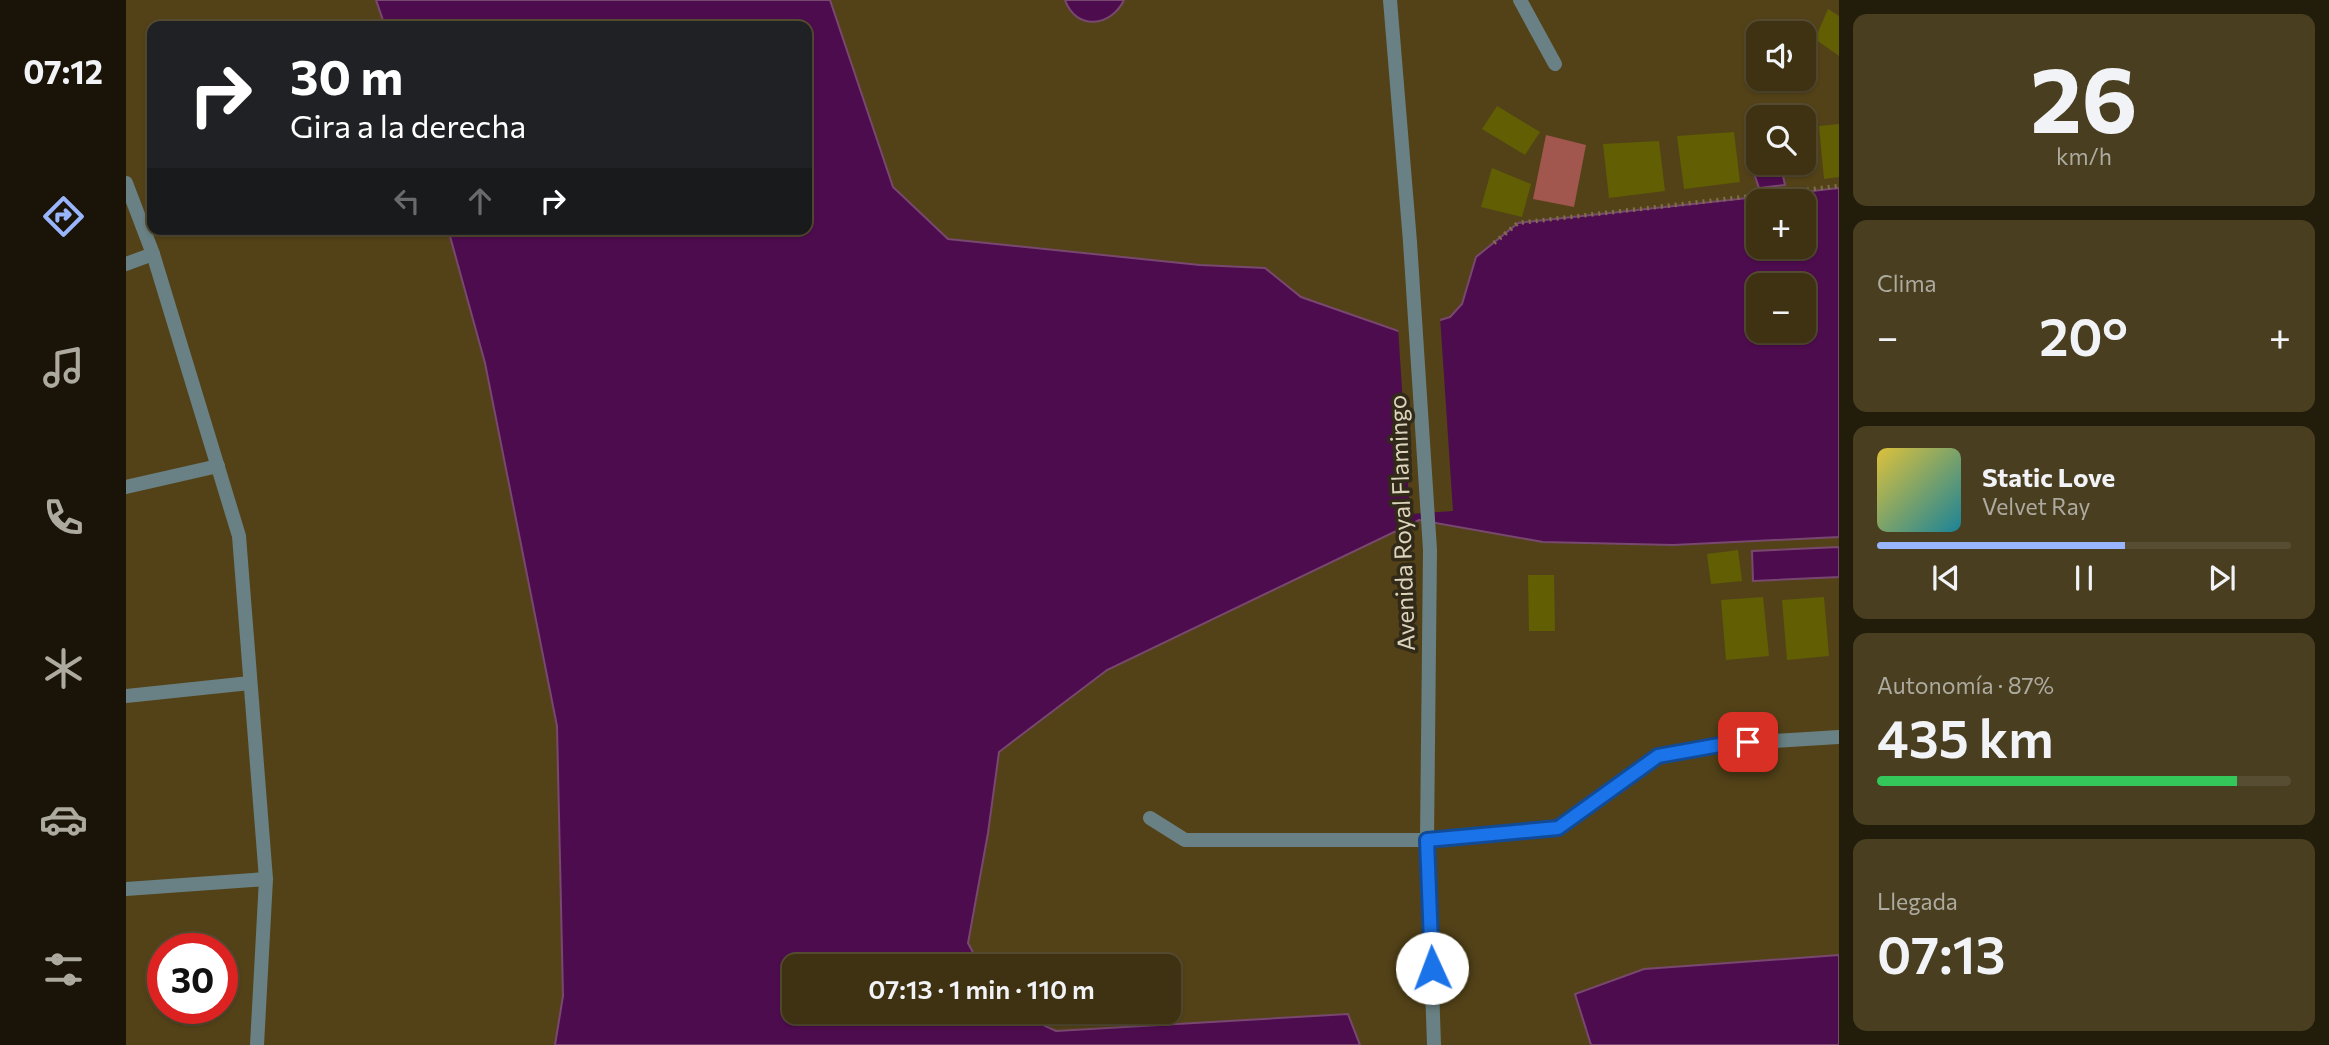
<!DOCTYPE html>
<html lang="es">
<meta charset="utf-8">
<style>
body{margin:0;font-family:Commissioner,sans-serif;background:#493e20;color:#f1f3f6;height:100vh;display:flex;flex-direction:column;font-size:26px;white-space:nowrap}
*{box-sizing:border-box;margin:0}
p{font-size:23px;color:#adaa9f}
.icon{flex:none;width:38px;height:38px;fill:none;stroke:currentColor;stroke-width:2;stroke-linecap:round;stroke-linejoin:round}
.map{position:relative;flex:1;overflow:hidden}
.sheet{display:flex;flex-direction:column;gap:14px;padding:14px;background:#221c0a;width:490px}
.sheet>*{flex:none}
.hud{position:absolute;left:21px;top:21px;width:665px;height:214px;border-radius:14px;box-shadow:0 2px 5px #0004,0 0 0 2px #574d32;background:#202124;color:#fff;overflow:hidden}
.controls{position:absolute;left:1620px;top:21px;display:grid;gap:14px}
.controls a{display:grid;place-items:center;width:70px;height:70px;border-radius:14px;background:#3e3212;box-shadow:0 2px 5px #0004,0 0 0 2px #574d32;font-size:35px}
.speed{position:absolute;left:21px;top:933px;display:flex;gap:14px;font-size:35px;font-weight:700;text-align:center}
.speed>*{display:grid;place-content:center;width:91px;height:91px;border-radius:50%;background:#3e3212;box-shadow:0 2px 5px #0004,0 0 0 2px #574d32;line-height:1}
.speed .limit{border:10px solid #d22;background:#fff;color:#111}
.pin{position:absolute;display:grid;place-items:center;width:60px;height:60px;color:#fff;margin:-30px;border-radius:14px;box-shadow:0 4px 10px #0006}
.me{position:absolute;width:77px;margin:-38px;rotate:358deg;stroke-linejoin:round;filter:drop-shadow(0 0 5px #0008)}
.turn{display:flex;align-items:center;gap:24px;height:147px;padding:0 28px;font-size:32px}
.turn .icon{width:91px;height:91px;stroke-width:2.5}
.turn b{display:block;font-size:49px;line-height:60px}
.lanes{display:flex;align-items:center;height:66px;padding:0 28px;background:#0003;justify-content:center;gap:35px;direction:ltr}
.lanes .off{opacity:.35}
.big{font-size:52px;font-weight:600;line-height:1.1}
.sheet .tile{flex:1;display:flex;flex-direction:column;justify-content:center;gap:10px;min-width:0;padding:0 24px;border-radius:14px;background:#493e20}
.sheet .dial{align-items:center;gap:0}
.dial b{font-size:91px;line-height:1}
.song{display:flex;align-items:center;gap:21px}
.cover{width:84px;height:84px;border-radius:10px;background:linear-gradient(135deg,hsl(50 70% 55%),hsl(190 70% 35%))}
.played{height:7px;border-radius:4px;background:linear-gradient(90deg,#99b5fd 60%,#574d32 60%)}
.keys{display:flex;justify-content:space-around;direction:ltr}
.heat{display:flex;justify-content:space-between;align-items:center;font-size:38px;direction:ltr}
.charge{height:10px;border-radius:5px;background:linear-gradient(90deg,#34c759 87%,#574d32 0)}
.trip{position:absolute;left:656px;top:954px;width:399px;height:70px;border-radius:14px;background:#3e3212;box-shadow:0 2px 5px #0004,0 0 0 2px #574d32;font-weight:600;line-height:70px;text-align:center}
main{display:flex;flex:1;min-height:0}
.tabs{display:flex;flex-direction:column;width:126px;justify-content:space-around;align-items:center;background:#191407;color:#adaa9f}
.tabs .icon{width:49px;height:49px}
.tabs .on{color:#99b5fd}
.tabs b{font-size:32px;color:#f1f3f6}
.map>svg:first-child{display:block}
.green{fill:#a1564e}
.water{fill:#4d0c4e;stroke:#78486f;stroke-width:2;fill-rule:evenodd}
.pier{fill:#534218}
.building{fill:#615e04}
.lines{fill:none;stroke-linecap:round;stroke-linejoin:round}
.path{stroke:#7e704c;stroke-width:4.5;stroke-dasharray:2 5;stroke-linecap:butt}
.minor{stroke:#698184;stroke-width:14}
.route-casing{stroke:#114b97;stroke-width:18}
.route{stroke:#1a73e8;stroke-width:12}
.labels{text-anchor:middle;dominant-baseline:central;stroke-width:7;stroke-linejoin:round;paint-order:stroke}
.street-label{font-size:24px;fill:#dcd3bd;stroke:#322a18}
</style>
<main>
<nav class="tabs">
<b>07:12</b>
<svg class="icon on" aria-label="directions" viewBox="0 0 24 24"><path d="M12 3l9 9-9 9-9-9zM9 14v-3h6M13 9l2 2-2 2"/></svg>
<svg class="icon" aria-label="music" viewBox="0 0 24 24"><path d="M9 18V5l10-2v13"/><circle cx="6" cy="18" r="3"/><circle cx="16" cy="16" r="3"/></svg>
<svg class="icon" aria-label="phone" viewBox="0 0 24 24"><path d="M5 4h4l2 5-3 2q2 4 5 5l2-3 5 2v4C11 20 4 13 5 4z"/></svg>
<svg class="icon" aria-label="climate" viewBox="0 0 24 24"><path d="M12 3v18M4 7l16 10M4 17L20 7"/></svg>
<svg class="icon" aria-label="car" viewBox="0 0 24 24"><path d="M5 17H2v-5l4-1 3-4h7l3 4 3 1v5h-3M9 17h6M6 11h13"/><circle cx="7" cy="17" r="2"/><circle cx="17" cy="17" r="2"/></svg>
<svg class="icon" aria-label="filters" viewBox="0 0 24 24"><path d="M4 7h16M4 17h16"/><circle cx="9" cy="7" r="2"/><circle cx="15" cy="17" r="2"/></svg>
</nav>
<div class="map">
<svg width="1713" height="1045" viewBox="0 0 1713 1045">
<rect width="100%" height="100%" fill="#534218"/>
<path class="green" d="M1420 135 1460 145 1448 207 1407 199Z"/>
<g class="water">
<path d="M250 0H704L767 187 822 239 1074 265 1139 268 1175 297 1275 332 1324 317 1336 304 1350 257 1392 223 1713 188V537L1547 545 1417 542 1293 520 981 670 873 752 862 833 842 943 854 966H668V1012H889L930 1031 1222 1014 1234 1045H429L437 996 431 726 359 363 322 229H681V26H259ZM1633 201H1678V247H1633ZM1633 285H1678V331H1633Z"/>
<path d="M939 0H998C985 27 950 31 939 0Z"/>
<path d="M1633 139V163H1657L1655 167 1659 185 1633 188 1622 156 1624 144Z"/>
<path d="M1713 547V577L1627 581 1626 551Z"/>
<path d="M1713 955V1045H1465L1449 994 1518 969Z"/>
</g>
<path class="pier" d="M1314 316 1327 511 1284 514 1272 327 1275 328Z"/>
<g class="building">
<path d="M1702 9 1713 16V56L1689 39Z"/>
<path d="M1371 106 1414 132 1399 155 1356 129Z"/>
<path d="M1713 124V177L1698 179 1693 126Z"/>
<path d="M1608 132 1614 182 1558 189 1551 136Z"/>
<path d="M1533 141 1539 191 1483 198 1477 144Z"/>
<path d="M1366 168 1405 184 1396 217 1355 207Z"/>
<path d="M1612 550 1616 581 1585 584 1581 554Z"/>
<path d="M1402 575H1428L1429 631H1403Z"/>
<path d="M1637 597 1643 656 1600 660 1595 600Z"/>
<path d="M1698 597 1703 656 1661 660 1656 600Z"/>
</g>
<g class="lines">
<path class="path" d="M1368 243 1392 223 1713 186"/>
<g class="minor">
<path d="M1264 0 1284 242 1304 550 1301 840 1308 1045"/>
<path d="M1394 0 1429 64"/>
<path d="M0 183 27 254 113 536 140 879 131 1045"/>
<path d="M0 264 27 254"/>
<path d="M0 487 92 466"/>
<path d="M0 696 124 683"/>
<path d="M1024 818 1059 840H1301L1432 828 1532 756 1599 744 1713 737"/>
<path d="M0 889 140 879"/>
</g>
</g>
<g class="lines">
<g class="route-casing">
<path id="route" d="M1306 968 1301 840 1432 828 1532 756 1599 744 1622 742"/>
</g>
<use href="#route" class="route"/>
</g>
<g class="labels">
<g class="street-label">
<text transform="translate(1275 523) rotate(-92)">Avenida Royal Flamingo</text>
</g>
</g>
</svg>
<div class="controls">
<a><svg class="icon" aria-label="sound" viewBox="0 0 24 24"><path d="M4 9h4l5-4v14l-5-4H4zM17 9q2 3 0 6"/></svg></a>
<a><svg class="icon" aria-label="search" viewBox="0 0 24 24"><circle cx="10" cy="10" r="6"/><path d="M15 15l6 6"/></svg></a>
<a>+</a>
<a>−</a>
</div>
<div class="speed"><div class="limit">30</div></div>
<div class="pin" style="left:1622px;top:742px;background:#d93025"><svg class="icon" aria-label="arrive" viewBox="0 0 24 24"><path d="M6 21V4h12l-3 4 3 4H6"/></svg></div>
<svg class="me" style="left:1306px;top:968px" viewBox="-20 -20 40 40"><circle r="19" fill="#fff"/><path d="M0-13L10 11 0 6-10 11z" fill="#1a73e8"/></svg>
<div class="trip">07:13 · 1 min · 110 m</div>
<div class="hud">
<div class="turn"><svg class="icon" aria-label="right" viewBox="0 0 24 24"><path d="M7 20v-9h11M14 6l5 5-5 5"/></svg><div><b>30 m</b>Gira a la derecha</div></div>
<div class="lanes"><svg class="icon off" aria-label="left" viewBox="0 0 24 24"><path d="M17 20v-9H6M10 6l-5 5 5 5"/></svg><svg class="icon off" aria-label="ahead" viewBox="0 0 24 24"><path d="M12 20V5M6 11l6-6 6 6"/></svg><svg class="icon" aria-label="right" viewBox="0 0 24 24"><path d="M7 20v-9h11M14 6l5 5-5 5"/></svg></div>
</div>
</div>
<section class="sheet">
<div class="tile dial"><b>26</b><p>km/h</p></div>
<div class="tile"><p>Clima</p>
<div class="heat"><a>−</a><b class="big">20°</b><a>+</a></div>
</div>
<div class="tile">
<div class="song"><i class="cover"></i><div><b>Static Love</b><p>Velvet Ray</p></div></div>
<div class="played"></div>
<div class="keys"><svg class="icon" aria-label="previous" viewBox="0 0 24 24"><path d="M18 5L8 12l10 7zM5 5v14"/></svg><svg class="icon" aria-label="pause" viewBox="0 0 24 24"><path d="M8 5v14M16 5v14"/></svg><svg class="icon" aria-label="next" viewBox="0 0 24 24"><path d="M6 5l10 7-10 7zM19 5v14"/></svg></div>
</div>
<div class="tile"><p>Autonomía · 87%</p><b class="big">435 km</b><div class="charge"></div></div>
<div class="tile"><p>Llegada</p><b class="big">07:13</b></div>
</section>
</main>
